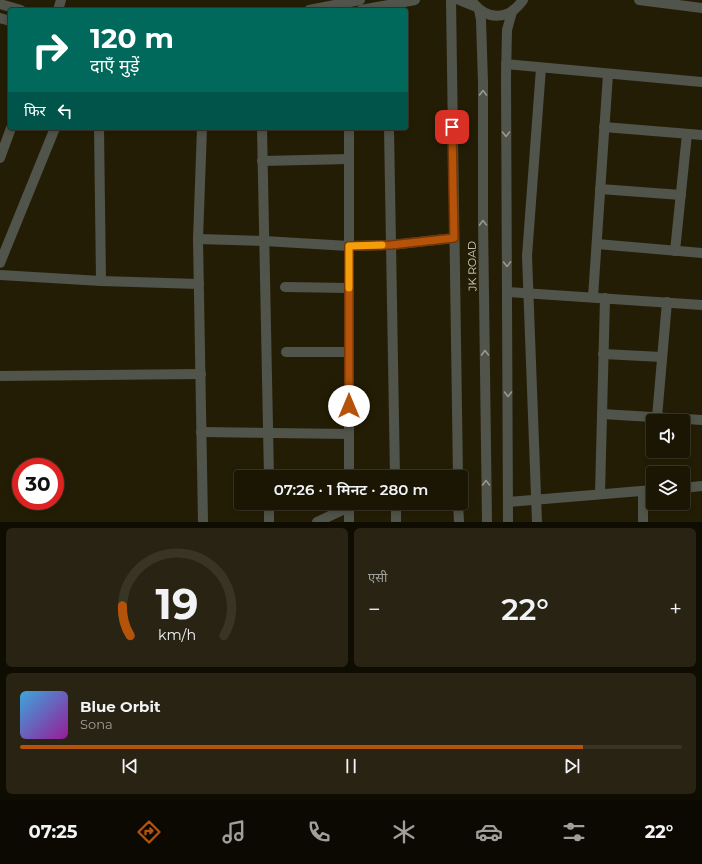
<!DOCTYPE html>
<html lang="hi">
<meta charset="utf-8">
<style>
body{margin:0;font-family:Montserrat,"Noto Sans Devanagari",sans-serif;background:#282313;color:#f1f3f6;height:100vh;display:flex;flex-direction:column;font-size:15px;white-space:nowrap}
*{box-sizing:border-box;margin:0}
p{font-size:13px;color:#a09f9a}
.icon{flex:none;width:22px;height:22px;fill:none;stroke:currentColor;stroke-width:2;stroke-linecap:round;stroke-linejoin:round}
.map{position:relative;height:522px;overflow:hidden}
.sheet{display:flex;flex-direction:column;gap:6px;padding:6px;background:#0f0c02;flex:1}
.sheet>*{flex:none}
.hud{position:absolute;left:8px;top:8px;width:400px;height:122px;border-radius:4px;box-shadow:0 2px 6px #0003,0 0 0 1px #393526;background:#00695c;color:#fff;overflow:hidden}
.buttons{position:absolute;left:646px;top:414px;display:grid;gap:8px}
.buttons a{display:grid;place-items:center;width:44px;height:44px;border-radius:4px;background:#1b1604;box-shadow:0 2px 6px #0003,0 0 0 1px #393526;font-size:20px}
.speed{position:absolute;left:12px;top:458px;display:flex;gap:8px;font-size:20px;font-weight:700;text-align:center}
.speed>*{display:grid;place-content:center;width:52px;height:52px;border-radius:50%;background:#1b1604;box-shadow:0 2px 6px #0003,0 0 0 1px #393526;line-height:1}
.speed .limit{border:6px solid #d22;background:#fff;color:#111}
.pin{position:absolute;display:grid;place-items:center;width:34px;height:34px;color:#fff;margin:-17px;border-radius:8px;box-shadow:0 2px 6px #0006}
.me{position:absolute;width:44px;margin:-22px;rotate:0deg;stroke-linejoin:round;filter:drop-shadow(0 0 3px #0008)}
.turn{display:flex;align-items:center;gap:14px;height:84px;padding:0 16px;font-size:18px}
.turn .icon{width:52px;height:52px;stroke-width:2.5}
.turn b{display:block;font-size:28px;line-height:34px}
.then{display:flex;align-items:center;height:38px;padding:0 16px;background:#0003;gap:8px;font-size:15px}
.big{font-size:30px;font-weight:600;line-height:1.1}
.sheet .tile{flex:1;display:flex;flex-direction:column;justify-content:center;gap:6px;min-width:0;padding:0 14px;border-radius:6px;background:#282313}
.sheet .dial{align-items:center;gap:0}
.dial svg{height:104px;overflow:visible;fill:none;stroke:#393526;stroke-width:7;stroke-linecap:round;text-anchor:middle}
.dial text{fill:#f1f3f6;stroke:none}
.song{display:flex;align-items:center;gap:12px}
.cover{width:48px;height:48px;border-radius:6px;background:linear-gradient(135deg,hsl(200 70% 55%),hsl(300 70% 35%))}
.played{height:4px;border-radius:2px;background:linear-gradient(90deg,#b45309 85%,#393526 85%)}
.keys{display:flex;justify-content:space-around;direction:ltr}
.heat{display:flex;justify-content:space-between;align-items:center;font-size:22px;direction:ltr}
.sheet .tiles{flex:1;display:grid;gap:6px;grid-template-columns:1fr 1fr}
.tile:last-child{grid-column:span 2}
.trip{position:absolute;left:234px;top:470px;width:234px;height:40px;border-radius:4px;background:#1b1604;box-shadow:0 2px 6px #0003,0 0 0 1px #393526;font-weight:600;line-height:40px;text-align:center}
.menu{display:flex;height:64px;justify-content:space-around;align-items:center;background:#0b0902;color:#a09f9a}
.menu .icon{width:28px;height:28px}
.menu .selected{color:#b45309}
.menu b{font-size:18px;color:#f1f3f6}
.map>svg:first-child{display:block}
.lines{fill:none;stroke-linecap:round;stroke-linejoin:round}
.minor{stroke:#50544a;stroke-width:10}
.oneway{stroke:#9a998d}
.route-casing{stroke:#753606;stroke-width:10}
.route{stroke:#b45309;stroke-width:7}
.slow{stroke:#f59e0b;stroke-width:7}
.labels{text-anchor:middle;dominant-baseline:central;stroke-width:4;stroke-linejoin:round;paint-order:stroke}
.street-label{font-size:11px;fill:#d6d2c4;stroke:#241d05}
</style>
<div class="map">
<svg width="702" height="522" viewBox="0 0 702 522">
<rect width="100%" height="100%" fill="#241d05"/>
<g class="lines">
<g class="minor">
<path d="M451 0 458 477"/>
<path d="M459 0 476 7"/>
<path d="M471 0C486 21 508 21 523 0"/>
<path d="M639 0 702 8"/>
<path d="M0 4 21 10"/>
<path d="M479 9 481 20 483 83V220L487 522"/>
<path d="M58 10 61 0"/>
<path d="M309 10 360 0"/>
<path d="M361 10 415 0"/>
<path d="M0 18 10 21"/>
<path d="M506 64 702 82"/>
<path d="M604 127 702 135"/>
<path d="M99 128 101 281"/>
<path d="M202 128 198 239 203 522"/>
<path d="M262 128 269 477"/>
<path d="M349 128V477"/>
<path d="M389 128 395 477"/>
<path d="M0 158 11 128"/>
<path d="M262 161 349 159"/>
<path d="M600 189 681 195"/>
<path d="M198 239 264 241 349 246 391 245 454 238"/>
<path d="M597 244 702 253"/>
<path d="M675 251 687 134"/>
<path d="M0 263 55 128"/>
<path d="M0 275 101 281 199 284"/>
<path d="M285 287 349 288"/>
<path d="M507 292 702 305"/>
<path d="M593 297 608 74"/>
<path d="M286 352H349"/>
<path d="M603 354 662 357"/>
<path d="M0 376 201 374"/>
<path d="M602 414 702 420"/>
<path d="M657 417 667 302"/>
<path d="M201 432 349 434"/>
<path d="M683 488 702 486"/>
<path d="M643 491V522"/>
<path d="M600 494 605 298"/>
<path d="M508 502 653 490"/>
<path d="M269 503V522"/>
<path d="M396 503V522"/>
<path d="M458 503 459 522"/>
<path d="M317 522 349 507"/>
<path d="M349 522V503"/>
<path d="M508 522 506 78 507 30 512 12"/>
<path d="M537 522 527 256 541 68"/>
</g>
</g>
<defs><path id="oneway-chevron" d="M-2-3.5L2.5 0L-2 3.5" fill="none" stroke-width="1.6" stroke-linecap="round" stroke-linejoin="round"/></defs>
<g class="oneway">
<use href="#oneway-chevron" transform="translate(483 93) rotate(-90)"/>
<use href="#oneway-chevron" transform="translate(506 134) rotate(90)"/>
<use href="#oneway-chevron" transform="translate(483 223) rotate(-91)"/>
<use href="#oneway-chevron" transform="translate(507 264) rotate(89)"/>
<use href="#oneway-chevron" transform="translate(485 353) rotate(-91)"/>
<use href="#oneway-chevron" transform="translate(508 394) rotate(90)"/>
<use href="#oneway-chevron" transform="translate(486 483) rotate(-90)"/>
</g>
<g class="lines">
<g class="route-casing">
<path id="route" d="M349 406V246L391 245 454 238 452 127"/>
</g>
<use href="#route" class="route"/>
<path class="slow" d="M349 288V246L382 245"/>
</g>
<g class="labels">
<g class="street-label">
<text transform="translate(472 266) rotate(-91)">JK ROAD</text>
</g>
</g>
</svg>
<div class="buttons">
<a><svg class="icon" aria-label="sound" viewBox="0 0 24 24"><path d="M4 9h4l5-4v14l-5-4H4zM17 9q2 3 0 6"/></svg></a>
<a><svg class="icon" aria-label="layers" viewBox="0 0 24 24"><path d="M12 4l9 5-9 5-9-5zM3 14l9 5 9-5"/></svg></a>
</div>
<div class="speed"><div class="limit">30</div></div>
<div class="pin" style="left:452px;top:127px;background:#d93025"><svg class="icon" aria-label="arrive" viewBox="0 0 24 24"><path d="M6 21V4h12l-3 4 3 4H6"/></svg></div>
<svg class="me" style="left:349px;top:406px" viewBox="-20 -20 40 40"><circle r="19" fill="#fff"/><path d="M0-13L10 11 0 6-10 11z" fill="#b45309"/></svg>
<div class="trip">07:26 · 1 मिनट · 280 m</div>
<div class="hud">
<div class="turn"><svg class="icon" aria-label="right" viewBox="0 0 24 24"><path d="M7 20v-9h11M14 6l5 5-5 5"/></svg><div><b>120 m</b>दाएँ मुड़ें</div></div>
<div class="then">फिर<svg class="icon" aria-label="left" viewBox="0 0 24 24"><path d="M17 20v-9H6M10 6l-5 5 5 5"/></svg></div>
</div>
</div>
<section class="sheet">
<div class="tiles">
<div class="tile dial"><svg viewBox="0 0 100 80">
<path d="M14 69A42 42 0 1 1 86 69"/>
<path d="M14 69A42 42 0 0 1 8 46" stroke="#b45309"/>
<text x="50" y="56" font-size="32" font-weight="700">19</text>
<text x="50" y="72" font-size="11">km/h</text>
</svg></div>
<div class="tile"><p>एसी</p>
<div class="heat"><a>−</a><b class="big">22°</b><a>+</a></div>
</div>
<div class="tile">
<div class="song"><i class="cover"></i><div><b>Blue Orbit</b><p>Sona</p></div></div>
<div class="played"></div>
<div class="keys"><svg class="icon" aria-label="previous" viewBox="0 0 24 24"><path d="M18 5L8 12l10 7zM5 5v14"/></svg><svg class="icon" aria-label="pause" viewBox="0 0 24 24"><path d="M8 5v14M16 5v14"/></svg><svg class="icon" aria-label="next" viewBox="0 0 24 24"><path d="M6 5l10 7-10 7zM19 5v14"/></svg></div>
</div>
</div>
</section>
<nav class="menu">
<b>07:25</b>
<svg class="icon selected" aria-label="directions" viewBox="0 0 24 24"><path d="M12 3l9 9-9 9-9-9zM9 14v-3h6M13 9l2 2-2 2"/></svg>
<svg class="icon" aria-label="music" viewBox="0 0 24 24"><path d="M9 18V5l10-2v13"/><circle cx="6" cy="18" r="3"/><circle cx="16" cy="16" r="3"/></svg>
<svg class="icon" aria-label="phone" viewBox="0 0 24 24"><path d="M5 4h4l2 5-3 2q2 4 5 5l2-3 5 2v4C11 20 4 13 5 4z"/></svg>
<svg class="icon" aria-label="climate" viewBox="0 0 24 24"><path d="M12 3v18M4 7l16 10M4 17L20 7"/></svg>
<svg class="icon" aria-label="car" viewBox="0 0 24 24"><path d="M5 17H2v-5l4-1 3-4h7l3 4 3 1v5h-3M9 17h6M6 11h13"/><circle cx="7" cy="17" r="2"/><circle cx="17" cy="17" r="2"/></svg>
<svg class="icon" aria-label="filters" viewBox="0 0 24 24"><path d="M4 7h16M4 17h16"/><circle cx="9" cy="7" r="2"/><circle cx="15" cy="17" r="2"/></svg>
<b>22°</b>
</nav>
